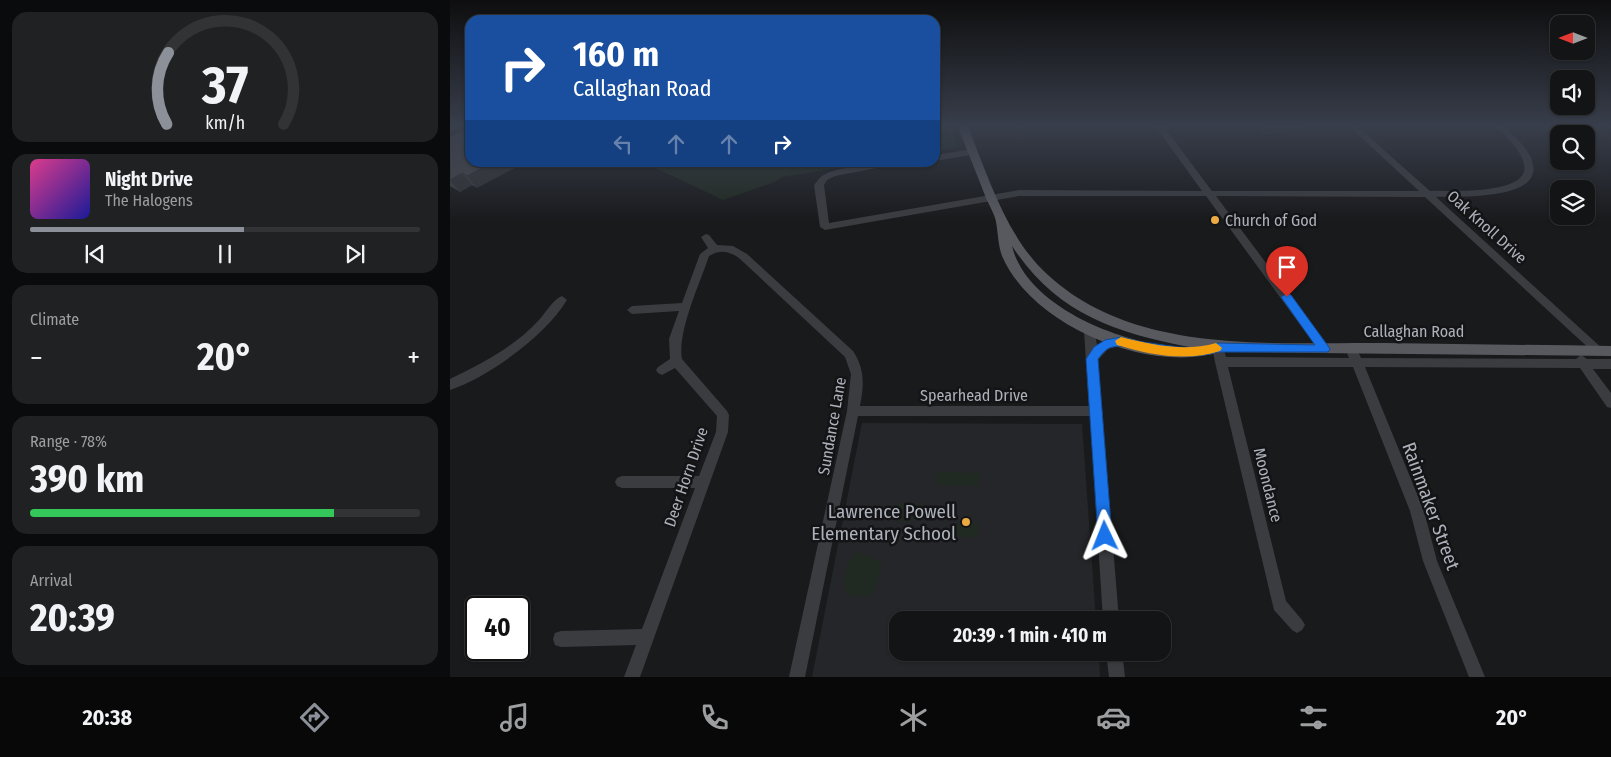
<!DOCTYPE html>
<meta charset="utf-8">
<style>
body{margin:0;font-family:"Fira Sans Condensed",sans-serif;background:#202122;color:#f1f3f6;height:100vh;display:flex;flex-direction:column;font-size:19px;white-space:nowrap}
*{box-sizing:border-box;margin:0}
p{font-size:16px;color:#9d9ea0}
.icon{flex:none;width:28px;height:28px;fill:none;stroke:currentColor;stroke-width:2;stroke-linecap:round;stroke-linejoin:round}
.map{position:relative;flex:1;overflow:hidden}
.side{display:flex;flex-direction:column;gap:12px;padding:12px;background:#0a0b0c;width:450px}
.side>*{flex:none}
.top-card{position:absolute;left:15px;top:15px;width:475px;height:152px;border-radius:15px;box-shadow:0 1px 4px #0004,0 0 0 1px #323334;background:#1a4fa0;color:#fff;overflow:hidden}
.needle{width:32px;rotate:270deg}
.tools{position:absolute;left:1100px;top:15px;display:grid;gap:10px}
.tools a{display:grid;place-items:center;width:45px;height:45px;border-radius:10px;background:#131415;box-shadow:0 1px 4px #0004,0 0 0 1px #323334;font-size:25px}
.speed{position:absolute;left:15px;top:596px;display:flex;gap:10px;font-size:25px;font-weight:700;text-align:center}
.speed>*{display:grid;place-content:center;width:65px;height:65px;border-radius:50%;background:#131415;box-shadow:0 1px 4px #0004,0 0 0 1px #323334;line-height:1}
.speed .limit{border:2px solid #111;border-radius:8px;background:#fff;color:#111}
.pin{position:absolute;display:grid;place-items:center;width:42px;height:42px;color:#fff;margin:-51px -21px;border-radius:50% 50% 50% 0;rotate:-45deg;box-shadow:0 0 5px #0007}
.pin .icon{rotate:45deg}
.me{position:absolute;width:55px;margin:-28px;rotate:358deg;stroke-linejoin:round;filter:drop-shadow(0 0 4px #0008)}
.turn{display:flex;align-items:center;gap:18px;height:105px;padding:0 25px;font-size:22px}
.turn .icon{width:65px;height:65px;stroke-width:2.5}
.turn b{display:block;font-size:35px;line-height:42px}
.lanes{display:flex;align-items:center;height:48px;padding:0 25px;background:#0003;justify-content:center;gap:25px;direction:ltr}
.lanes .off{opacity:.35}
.big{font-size:38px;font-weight:700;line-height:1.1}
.side .widget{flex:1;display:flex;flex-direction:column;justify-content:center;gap:8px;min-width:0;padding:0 18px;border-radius:15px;background:#202122}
.side .dial{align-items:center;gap:0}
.dial svg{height:130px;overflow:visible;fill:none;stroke:#323334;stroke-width:7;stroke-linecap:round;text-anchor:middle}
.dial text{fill:#f1f3f6;stroke:none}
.song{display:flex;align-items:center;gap:15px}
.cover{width:60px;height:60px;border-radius:8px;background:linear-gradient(135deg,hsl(330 70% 55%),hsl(240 70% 35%))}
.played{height:5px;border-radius:2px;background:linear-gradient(90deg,#8c9099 55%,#323334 55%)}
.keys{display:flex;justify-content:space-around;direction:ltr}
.heat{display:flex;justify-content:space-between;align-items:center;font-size:28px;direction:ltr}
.charge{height:8px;border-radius:4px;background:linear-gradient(90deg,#34c759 78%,#323334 0)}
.trip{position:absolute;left:439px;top:611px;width:282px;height:50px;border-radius:15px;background:#131415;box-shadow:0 1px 4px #0004,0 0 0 1px #323334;font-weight:700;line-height:50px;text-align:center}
.tab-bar{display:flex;height:80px;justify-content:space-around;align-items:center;background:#080808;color:#9d9ea0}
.tab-bar .icon{width:35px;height:35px}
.tab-bar .on{color:#8c9099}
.tab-bar b{font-size:22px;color:#f1f3f6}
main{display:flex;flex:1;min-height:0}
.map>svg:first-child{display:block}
.built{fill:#252629}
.green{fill:#212a22}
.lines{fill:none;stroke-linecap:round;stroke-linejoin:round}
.minor{fill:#3b3c40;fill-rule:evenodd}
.major{fill:#57595f;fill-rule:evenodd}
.wall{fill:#3c3d40}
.shaded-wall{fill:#313234}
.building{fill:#46474b;stroke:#313234}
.route{fill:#1a73e8;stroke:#114b97}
.slow{fill:#f59e0b}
.poi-dot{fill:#ebaa42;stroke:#141417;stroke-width:2}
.labels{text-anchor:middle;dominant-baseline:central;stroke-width:5;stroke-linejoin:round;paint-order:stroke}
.poi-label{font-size:16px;fill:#acb1ba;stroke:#141417;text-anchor:start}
.street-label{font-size:16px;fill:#acb1ba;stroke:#141417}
.near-street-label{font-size:19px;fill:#acb1ba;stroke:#141417}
.near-poi-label{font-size:19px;fill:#acb1ba;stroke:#141417;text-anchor:end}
</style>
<main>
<section class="side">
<div class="widget dial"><svg viewBox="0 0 100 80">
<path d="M14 69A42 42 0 1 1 86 69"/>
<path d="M14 69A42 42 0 0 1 15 25" stroke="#8c9099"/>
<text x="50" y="56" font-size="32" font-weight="700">37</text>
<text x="50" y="72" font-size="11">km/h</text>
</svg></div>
<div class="widget">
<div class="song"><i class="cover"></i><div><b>Night Drive</b><p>The Halogens</p></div></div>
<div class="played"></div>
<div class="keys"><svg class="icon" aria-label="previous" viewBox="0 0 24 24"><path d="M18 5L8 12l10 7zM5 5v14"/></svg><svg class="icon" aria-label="pause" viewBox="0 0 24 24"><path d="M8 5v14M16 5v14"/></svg><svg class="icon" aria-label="next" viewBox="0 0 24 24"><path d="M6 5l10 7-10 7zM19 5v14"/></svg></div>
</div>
<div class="widget"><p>Climate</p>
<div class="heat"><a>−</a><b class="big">20°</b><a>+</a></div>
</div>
<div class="widget"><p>Range · 78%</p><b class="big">390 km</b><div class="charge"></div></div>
<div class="widget"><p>Arrival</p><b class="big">20:39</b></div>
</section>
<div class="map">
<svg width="1161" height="677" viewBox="0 0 1161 677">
<rect width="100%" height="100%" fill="#191a1c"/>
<path class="built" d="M412 423 632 424 646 620H448V652L649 653 650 677H362Z"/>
<g class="green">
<path d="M485 127H501L508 147 485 151Z"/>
<path d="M807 127H860L844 132 814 135Z"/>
<path d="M195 163H419L332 177 325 182 273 200Z"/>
<path d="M488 472 530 473 529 486 486 485Z"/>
<path d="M445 503H473L471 521H442Z"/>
<path d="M506 523H529L528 537H504Z"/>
<path d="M409 552 432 562 424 592 417 597 397 595C392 581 395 558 409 552Z"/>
</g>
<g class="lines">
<g class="minor">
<path d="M706 127H714L762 191H969L900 127H908L980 191C999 190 1081 196 1074 164 1071 149 1056 138 1047 127H1055C1065 137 1080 150 1083 164 1091 201 1007 196 986 197L1154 350 1152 353H1144L975 197 766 196 878 346 880 349 878 352H870L756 196H569L375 230 370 227 364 185C367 182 369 178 372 176 385 166 441 162 458 162L385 176 377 180 374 185 379 223 569 190 752 191Z"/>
<path d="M523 149 527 152 526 154 485 161V155Z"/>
<path d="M256 234 259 235 267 245 283 246 297 254 403 351C415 369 414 385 410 406H639L634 331 636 328H644L647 345C654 340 666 335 675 338L677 341 675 344 658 349 648 360 669 620H653L640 416H408L355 677H339L397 411 401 374 395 357 289 258C279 251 270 249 259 256 250 283 227 332 232 359L277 411 279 415 278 432 190 677H174L186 645 111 647 105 645 103 639 105 633 111 631 192 629 245 488H172L167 486 165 482 167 478 172 476H249L266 432 267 416 225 368 212 375 208 373 206 370 208 367 220 359 219 339 229 311 182 314 177 310 182 306 232 303 250 254 258 248 251 237Z"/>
<path d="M112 296 117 300C96 335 39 377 0 390V379C31 364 64 347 88 321 95 314 103 299 112 296Z"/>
<path d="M768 343 772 344 776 357 899 358 895 348 897 345H905L911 358 1126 359 1131 355 1137 359H1161V369H1143L1161 393V408L1157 407 1130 368 915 367 974 511 987 561 1035 677H1019L973 561 960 511 903 367H778L836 601 852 620 855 625 852 630 847 633 842 630 824 610 765 362 762 347 764 344Z"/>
<path d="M656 652H672L675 677H659Z"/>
</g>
<path class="major" d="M508 127H518C539 178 556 237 598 275 686 356 824 342 934 343 1010 344 1085 345 1161 346V356L770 352C698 374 582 326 552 256 548 245 548 232 546 222 545 215 539 205 536 198 527 174 517 151 508 127ZM562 246C606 313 663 332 739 347 680 348 577 309 562 246Z"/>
</g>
<path class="wall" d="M0 137 27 188 22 185 10 192 0 186Z"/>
<g class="shaded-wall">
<path d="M44 162H76L27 188 17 176Z"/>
<path d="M12 173 22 185 10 192 0 180Z"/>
</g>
<path class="building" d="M20 128V162H44L17 176 12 173 0 180V137Z"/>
<linearGradient id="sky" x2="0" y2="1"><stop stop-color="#0e0e0f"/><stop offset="0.57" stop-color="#383e4b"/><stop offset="1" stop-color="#383e4b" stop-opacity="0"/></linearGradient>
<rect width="1161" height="221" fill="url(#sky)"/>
<path class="route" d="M837 293 841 295 878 346 880 349 878 352H768C743 359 719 356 694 351 684 350 673 344 663 347 656 348 652 354 648 359L662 536 660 541 655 543 650 541 648 536 636 359 644 347 655 340 671 337 692 342 728 347 750 348 768 343 865 345 831 297Z"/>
<path class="slow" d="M671 337C702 345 735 352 766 343L772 348 770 351C737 362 700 355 667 345L665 341Z"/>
<g class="poi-dot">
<circle cx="765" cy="220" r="5"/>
<circle cx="516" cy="522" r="5"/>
</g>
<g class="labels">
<g class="poi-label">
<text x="775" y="220">Church of God</text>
</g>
<g class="street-label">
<text transform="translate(1037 227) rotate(42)">Oak Knoll Drive</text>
<text x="964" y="331">Callaghan Road</text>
<text x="524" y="395">Spearhead Drive</text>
<text transform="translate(382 426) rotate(-80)">Sundance Lane</text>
<text transform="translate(236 477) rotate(-71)">Deer Horn Drive</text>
<text transform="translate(818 485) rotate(76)">Moondance</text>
</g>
<g class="near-street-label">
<text transform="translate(981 506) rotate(70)">Rainmaker Street</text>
</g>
<g class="near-poi-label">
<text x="506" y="511">Lawrence Powell<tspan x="506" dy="22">Elementary School</tspan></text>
</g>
</g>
</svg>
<div class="tools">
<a><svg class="needle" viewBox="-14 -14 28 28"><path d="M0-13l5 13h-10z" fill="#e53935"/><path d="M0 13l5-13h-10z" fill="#9d9ea0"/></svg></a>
<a><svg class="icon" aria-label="sound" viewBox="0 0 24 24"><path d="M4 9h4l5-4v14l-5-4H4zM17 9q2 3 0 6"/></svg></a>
<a><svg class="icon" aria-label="search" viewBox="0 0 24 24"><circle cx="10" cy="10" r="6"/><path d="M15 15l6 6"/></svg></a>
<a><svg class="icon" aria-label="layers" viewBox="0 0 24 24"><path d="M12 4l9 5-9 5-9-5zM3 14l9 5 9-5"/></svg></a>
</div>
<div class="speed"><div class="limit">40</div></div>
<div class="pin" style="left:837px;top:297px;background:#d93025"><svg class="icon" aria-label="arrive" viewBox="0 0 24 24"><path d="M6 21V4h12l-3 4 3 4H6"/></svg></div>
<svg class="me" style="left:655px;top:536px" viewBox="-20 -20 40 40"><path d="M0-17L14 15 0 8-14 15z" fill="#1a73e8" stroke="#fff" stroke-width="4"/></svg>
<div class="trip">20:39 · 1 min · 410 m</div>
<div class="top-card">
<div class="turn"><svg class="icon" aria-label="right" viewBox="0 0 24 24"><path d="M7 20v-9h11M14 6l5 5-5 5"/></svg><div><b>160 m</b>Callaghan Road</div></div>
<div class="lanes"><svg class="icon off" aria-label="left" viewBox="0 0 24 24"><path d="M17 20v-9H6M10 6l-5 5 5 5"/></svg><svg class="icon off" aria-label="ahead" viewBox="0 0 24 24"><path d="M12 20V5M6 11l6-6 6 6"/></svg><svg class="icon off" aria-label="ahead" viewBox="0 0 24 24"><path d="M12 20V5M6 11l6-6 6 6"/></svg><svg class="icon" aria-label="right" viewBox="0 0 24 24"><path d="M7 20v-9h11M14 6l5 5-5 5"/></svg></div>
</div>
</div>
</main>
<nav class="tab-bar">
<b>20:38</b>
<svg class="icon on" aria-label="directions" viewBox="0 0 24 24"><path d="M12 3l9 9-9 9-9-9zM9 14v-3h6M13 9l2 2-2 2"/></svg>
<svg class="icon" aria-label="music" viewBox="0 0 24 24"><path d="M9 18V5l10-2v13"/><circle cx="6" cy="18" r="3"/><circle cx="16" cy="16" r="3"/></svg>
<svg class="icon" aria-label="phone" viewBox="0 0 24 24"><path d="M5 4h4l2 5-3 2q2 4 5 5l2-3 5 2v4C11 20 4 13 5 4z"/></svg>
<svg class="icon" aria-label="climate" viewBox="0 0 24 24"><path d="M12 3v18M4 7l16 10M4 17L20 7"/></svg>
<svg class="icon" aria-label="car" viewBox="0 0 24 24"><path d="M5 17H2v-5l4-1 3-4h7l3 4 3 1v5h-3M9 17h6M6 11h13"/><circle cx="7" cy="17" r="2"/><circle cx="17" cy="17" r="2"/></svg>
<svg class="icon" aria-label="filters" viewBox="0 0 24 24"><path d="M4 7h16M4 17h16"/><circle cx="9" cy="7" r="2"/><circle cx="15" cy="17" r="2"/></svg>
<b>20°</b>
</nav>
